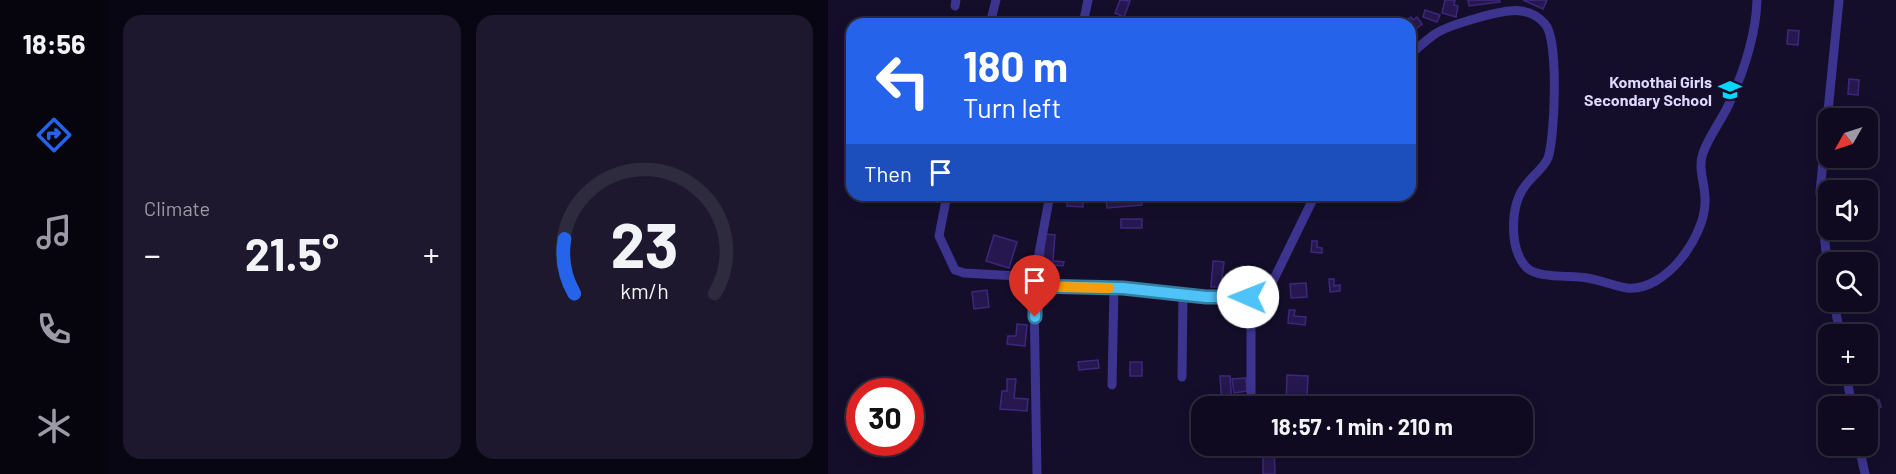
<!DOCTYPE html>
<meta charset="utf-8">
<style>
body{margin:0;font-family:Barlow,sans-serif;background:#1d182d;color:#f1f3f6;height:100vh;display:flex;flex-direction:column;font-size:22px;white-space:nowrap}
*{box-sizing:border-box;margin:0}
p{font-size:20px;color:#9b9aa5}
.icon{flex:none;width:33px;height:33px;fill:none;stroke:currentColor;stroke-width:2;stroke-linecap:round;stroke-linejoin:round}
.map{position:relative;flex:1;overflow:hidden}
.panel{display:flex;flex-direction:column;gap:15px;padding:15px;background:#080612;width:720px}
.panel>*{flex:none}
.guide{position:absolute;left:18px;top:18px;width:570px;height:183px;border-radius:18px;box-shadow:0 3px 15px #0003,0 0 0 2px #2f2b3e;background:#2563eb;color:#fff;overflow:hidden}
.needle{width:39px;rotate:231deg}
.fabs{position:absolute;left:990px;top:108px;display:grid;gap:12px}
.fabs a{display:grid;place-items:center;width:60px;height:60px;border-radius:12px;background:#0f0a20;box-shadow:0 3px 15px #0003,0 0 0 2px #2f2b3e;font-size:30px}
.speed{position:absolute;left:18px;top:378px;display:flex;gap:12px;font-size:30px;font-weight:700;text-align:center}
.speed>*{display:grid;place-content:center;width:78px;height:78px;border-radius:50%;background:#0f0a20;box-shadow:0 3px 15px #0003,0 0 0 2px #2f2b3e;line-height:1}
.speed .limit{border:9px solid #d22;background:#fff;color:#111}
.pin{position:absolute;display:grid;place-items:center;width:51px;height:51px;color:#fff;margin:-62px -26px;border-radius:50% 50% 50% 0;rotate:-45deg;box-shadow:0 0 6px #0007}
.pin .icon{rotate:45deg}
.me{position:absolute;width:66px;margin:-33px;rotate:271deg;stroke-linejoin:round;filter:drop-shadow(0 0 4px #0008)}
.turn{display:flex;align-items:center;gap:21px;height:126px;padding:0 18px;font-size:27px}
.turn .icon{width:78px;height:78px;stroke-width:2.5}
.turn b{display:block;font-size:42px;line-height:51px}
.then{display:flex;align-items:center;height:57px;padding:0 18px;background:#0003;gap:12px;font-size:22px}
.big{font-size:45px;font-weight:700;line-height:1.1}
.panel .widget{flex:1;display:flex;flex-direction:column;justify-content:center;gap:9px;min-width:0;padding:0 21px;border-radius:18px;background:#1d182d}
.panel .dial{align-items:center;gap:0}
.dial svg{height:156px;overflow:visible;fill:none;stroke:#2f2b3e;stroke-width:7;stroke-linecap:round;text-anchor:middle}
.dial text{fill:#f1f3f6;stroke:none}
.heat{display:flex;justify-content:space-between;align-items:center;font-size:33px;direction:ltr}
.panel .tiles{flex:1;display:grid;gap:15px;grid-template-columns:repeat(2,1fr)}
.trip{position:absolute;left:363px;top:396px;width:342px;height:60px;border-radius:18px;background:#0f0a20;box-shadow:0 3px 15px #0003,0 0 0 2px #2f2b3e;font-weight:700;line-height:60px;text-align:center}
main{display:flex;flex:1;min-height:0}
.dock{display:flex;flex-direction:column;width:108px;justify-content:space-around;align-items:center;background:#06040d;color:#9b9aa5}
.dock .icon{width:42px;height:42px}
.dock .current{color:#2563eb}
.dock b{font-size:27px;color:#f1f3f6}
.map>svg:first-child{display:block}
.building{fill:#26184e;stroke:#3d277d;stroke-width:1.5}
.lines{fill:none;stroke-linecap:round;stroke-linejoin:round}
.minor{stroke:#3c348f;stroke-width:9}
.route-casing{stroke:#337fa1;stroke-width:15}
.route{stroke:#4fc3f7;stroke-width:10}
.slow{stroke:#f59e0b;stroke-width:10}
.labels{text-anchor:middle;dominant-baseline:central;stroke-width:6;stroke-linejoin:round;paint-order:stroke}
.poi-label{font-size:16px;font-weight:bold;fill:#dfd8ff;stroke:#140e2b;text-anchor:end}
</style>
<main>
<nav class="dock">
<b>18:56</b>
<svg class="icon current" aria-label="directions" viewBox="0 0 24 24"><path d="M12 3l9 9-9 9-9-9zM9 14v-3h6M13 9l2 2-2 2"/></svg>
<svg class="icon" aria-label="music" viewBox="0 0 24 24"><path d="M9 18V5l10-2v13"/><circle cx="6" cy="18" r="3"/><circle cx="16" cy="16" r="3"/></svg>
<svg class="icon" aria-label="phone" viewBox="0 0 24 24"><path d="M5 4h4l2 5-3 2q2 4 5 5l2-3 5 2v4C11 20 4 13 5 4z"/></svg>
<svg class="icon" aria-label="climate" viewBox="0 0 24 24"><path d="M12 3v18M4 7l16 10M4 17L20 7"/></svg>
</nav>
<section class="panel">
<div class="tiles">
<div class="widget"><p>Climate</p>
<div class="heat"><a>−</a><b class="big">21.5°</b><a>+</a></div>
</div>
<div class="widget dial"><svg viewBox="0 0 100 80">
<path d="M14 69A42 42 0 1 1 86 69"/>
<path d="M14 69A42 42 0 0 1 9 41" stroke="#2563eb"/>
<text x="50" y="56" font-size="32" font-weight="700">23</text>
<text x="50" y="72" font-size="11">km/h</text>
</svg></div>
</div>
</section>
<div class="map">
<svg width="1068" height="474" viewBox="0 0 1068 474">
<rect width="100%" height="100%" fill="#140e2b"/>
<g class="building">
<path d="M292 0 302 1 296 17 287 13Z"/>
<path d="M617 0H627L626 5 630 6 628 17 614 13Z"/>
<path d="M640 0H671L672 2 641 6Z"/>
<path d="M695 0H719L715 9Z"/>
<path d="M597 10 612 15 609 22 595 17Z"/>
<path d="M583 17 585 20 589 17 594 24 585 31 582 24 577 21Z"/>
<path d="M960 30 971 31 970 45 959 44Z"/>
<path d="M1021 79 1031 80 1030 95 1020 94Z"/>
<path d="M239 197 255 198V207L239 206Z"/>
<path d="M313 197 314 205 279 208 278 200Z"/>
<rect x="293" y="219" width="21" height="9"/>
<path d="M217 234 227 235 225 261 236 262 235 266 215 264Z"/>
<path d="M166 235 189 242 181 268 158 261Z"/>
<path d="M484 241H489V247L494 248V253L483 252Z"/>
<path d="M385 261 396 262 393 287H383Z"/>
<path d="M501 279H506V286L512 285V291L502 292Z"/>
<path d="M478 283 479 297 463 298 462 284Z"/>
<path d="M159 290 161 307 146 309 144 292Z"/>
<path d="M461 310H467L466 316 478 317 477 325 460 323Z"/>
<path d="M189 324 199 325 197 346 179 344 180 336H188Z"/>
<rect x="990" y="336" width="9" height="11"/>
<path d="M270 360 271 368 251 370 250 362Z"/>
<rect x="302" y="362" width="12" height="14"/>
<path d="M459 375 480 376 479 398H472V406H458Z"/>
<path d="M392 376H402L404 406H394Z"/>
<path d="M418 378 419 391 406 393 404 379Z"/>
<path d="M179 379H188L186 398 200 399 199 411 172 409 174 391H179Z"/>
<path d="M1051 400 1053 407 1040 411V406H1035V404Z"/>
<path d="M1049 426 1051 435 1042 436 1043 443 1040 444V427Z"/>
<path d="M435 446H446L447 474H435Z"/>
</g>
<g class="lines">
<g class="minor">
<path d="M127 6 128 0"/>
<path d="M162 24 168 0"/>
<path d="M255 24 260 0"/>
<path d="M582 55C590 48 598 40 607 34 620 25 678 8 693 11 702 12 711 17 717 24 731 39 727 137 720 158 715 169 704 176 697 186 682 206 681 248 698 267 709 279 743 275 759 278 773 280 786 286 799 288 838 292 877 236 877 202 878 185 869 169 875 153 881 136 893 121 901 104 916 71 928 36 929 0"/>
<path d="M119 195 111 236 127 270 136 273 208 277"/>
<path d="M1000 272 992 192 1011 0"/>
<path d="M207 287 295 288 378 297H420L435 292 444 283 487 195"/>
<path d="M423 297V406"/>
<path d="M1006 302 1012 334"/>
<path d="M1018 374 1024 406"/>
<path d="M354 377 355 294"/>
<path d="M284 385 286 288"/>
<path d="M1031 446 1037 474"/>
<path d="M209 474 206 296 211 253 222 195"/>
</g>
</g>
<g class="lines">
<g class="route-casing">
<path id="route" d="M207 317V286L295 288 378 297H420"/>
</g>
<use href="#route" class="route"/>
<path class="slow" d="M232 287 281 288"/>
</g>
<defs>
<g id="school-bare" transform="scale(1.8)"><path d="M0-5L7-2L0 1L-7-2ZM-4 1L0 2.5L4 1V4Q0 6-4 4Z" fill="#04d8ff" stroke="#140e2b" stroke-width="2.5" paint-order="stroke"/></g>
</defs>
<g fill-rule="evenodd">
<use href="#school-bare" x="902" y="90"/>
</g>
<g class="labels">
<g class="poi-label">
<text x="884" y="81">Komothai Girls<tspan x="884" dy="18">Secondary School</tspan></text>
</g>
</g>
</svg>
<div class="fabs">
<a><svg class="needle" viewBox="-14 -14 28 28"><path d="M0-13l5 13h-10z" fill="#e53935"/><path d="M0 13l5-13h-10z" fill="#9b9aa5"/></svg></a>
<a><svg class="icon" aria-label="sound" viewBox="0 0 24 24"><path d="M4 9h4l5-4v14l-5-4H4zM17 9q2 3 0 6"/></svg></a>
<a><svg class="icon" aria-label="search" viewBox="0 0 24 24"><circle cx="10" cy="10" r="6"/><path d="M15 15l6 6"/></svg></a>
<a>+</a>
<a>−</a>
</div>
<div class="speed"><div class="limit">30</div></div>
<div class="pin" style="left:207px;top:317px;background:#d93025"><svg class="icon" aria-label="arrive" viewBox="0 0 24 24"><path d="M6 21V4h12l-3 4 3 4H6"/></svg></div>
<svg class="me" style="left:420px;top:297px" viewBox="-20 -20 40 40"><circle r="19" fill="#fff"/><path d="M0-13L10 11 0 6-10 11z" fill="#4fc3f7"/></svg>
<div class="trip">18:57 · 1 min · 210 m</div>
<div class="guide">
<div class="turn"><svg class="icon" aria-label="left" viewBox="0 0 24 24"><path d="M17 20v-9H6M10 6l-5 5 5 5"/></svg><div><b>180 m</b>Turn left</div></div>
<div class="then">Then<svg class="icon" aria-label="arrive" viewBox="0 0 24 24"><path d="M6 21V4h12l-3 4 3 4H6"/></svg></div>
</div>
</div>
</main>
